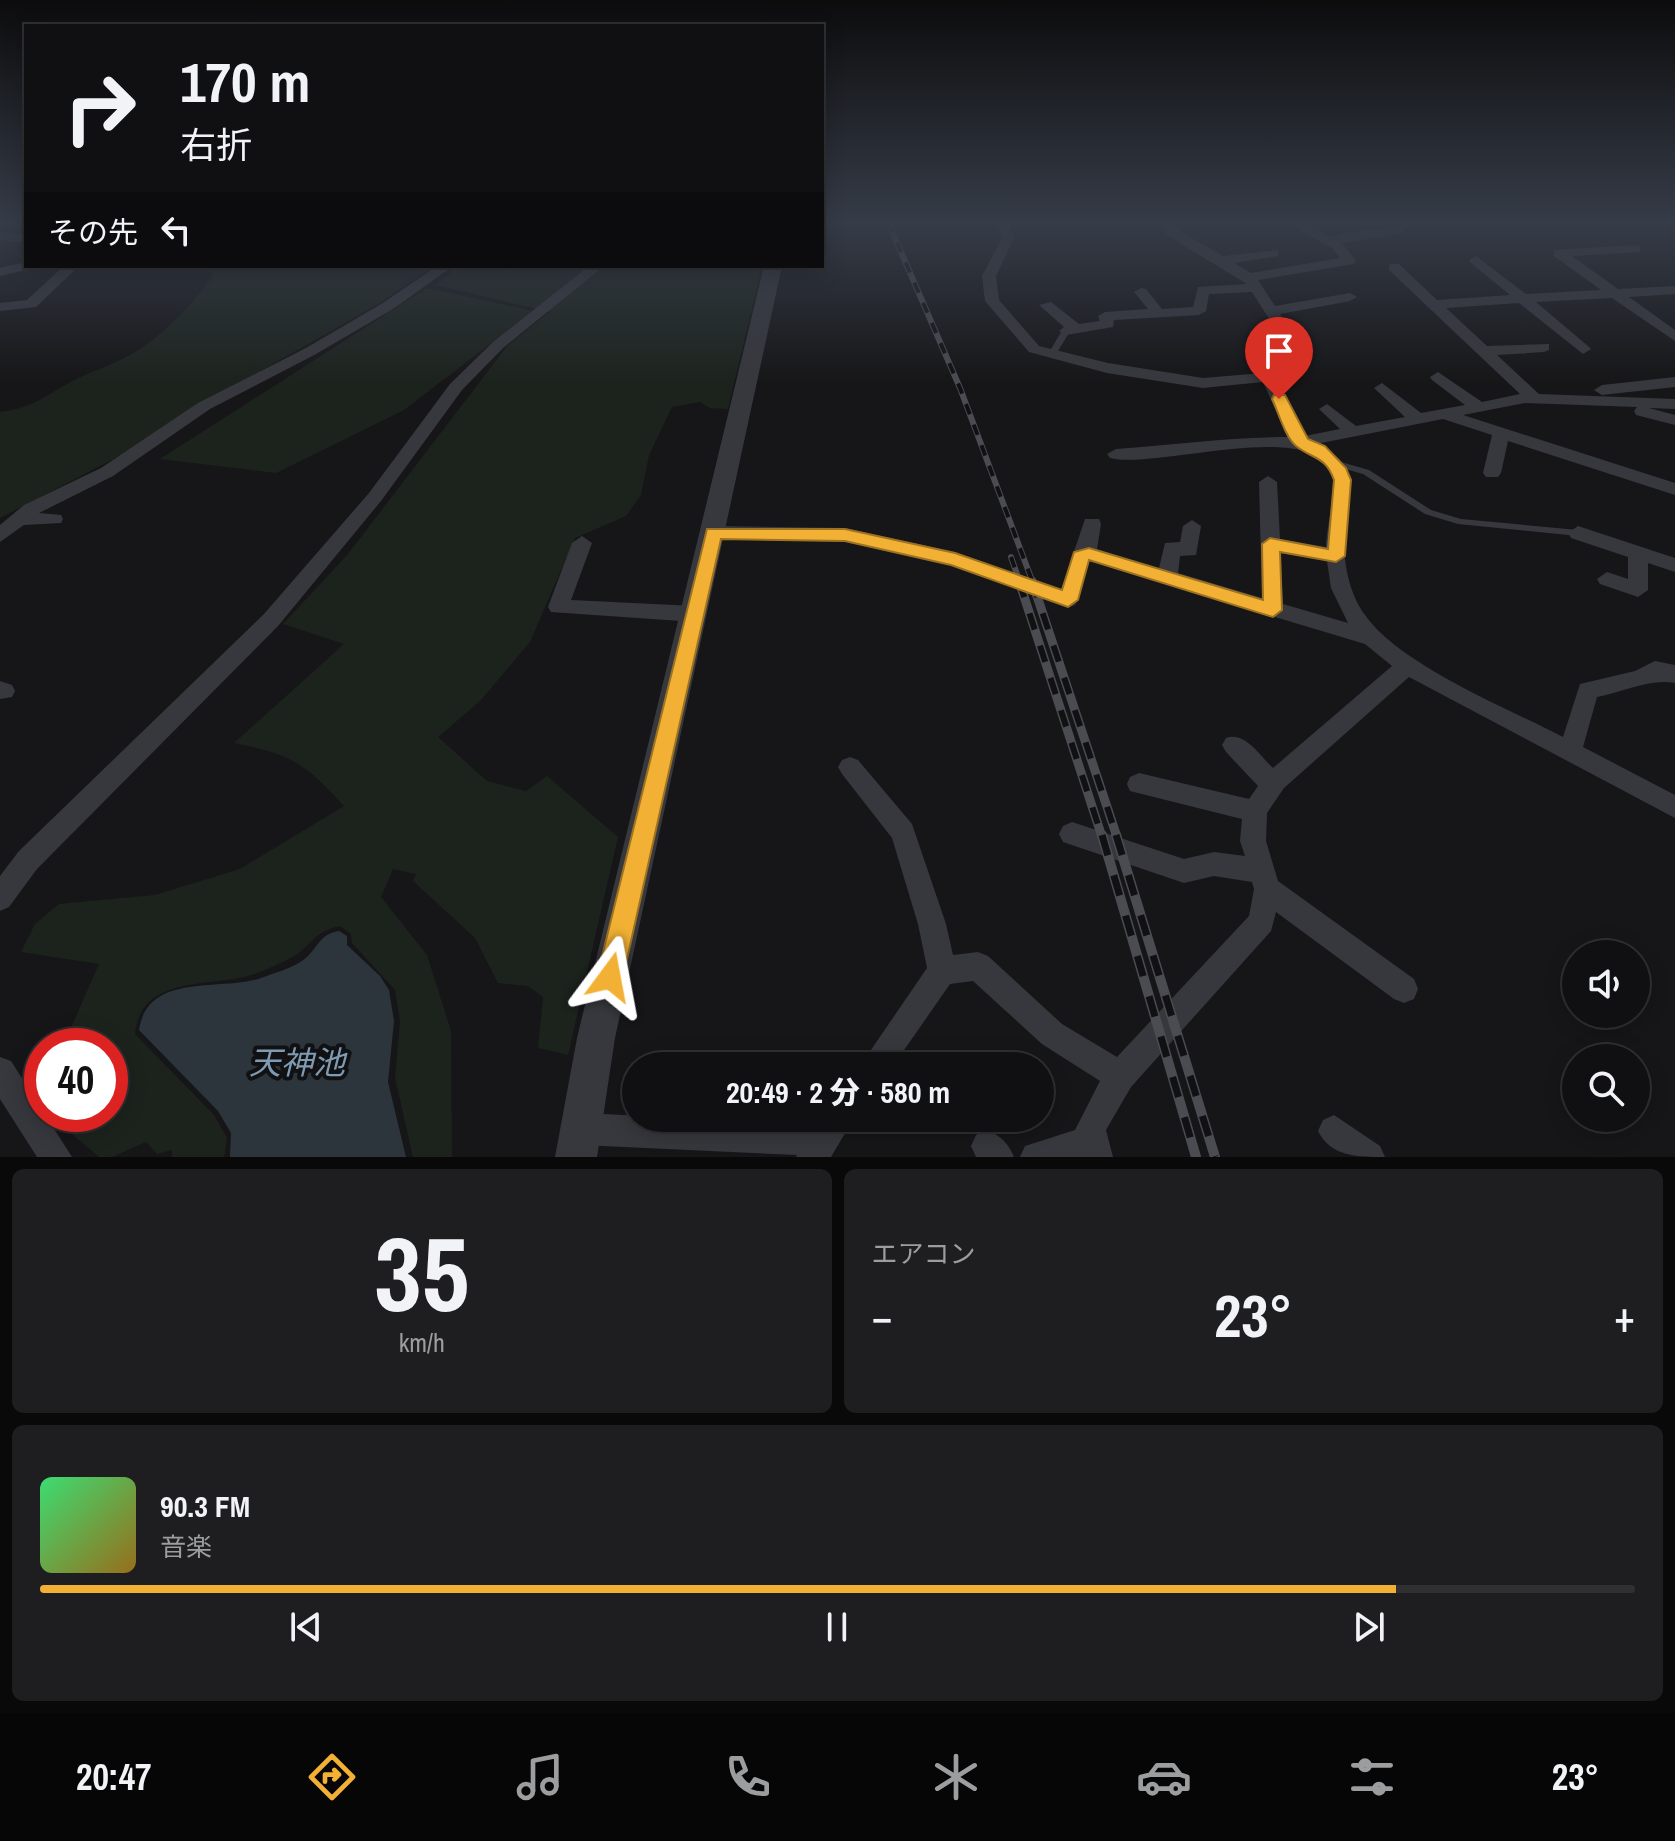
<!DOCTYPE html>
<html lang="ja">
<meta charset="utf-8">
<style>
body{margin:0;font-family:"Archivo Narrow","Noto Sans JP",sans-serif;background:#1e1e20;color:#f1f3f6;height:100vh;display:flex;flex-direction:column;font-size:30px;white-space:nowrap}
*{box-sizing:border-box;margin:0}
p{font-size:26px;color:#9c9d9f}
.icon{flex:none;width:44px;height:44px;fill:none;stroke:currentColor;stroke-width:2;stroke-linecap:round;stroke-linejoin:round}
.map{position:relative;height:1157px;overflow:hidden}
.details{display:flex;flex-direction:column;gap:12px;padding:12px;background:#09090a;flex:1}
.details>*{flex:none}
.guide{position:absolute;left:24px;top:24px;width:800px;height:244px;border-radius:0px;box-shadow:0 4px 20px #0003,0 0 0 2px #303032;background:#101012;color:#f1f3f6;overflow:hidden}
.buttons{position:absolute;left:1562px;top:940px;display:grid;gap:16px}
.buttons a{display:grid;place-items:center;width:88px;height:88px;border-radius:50%;background:#101012;box-shadow:0 4px 20px #0003,0 0 0 2px #303032;font-size:40px}
.speed{position:absolute;left:24px;top:1028px;display:flex;gap:16px;font-size:40px;font-weight:700;text-align:center}
.speed>*{display:grid;place-content:center;width:104px;height:104px;border-radius:50%;background:#101012;box-shadow:0 4px 20px #0003,0 0 0 2px #303032;line-height:1}
.speed .limit{border:12px solid #d22;background:#fff;color:#111}
.pin{position:absolute;display:grid;place-items:center;width:68px;height:68px;color:#fff;margin:-82px -34px;border-radius:50% 50% 50% 0;rotate:-45deg;box-shadow:0 0 8px #0007}
.pin .icon{rotate:45deg}
.me{position:absolute;width:88px;margin:-44px;rotate:13deg;stroke-linejoin:round;filter:drop-shadow(0 0 6px #0008)}
.turn{display:flex;align-items:center;gap:28px;height:168px;padding:0 24px;font-size:36px}
.turn .icon{width:104px;height:104px;stroke-width:2.5}
.turn b{display:block;font-size:56px;line-height:68px}
.then{display:flex;align-items:center;height:76px;padding:0 24px;background:#0003;gap:16px;font-size:30px}
.big{font-size:60px;font-weight:800;line-height:1.1}
.details .tile{flex:1;display:flex;flex-direction:column;justify-content:center;gap:12px;min-width:0;padding:0 28px;border-radius:12px;background:#1e1e20}
.details .dial{align-items:center;gap:0}
.dial b{font-size:104px;line-height:1}
.song{display:flex;align-items:center;gap:24px}
.cover{width:96px;height:96px;border-radius:12px;background:linear-gradient(135deg,hsl(140 70% 55%),hsl(40 70% 35%))}
.played{height:8px;border-radius:4px;background:linear-gradient(90deg,#f2b134 85%,#303032 85%)}
.keys{display:flex;justify-content:space-around;direction:ltr}
.heat{display:flex;justify-content:space-between;align-items:center;font-size:44px;direction:ltr}
.details .tiles{flex:1;display:grid;gap:12px;grid-template-columns:1fr 1fr}
.tile:last-child{grid-column:span 2}
.trip{position:absolute;left:622px;top:1052px;width:432px;height:80px;border-radius:40px;background:#101012;box-shadow:0 4px 20px #0003,0 0 0 2px #303032;font-weight:800;line-height:80px;text-align:center}
.tab-bar{display:flex;height:128px;justify-content:space-around;align-items:center;background:#060607;color:#9c9d9f}
.tab-bar .icon{width:56px;height:56px}
.tab-bar .on{color:#f2b134}
.tab-bar b{font-size:36px;color:#f1f3f6}
.map>svg:first-child{display:block}
.green{fill:#1c231d}
.water{fill:#2c353c}
.lines{fill:none;stroke-linecap:round;stroke-linejoin:round}
.service{fill:#37383d;fill-rule:evenodd}
.minor{fill:#37383d;fill-rule:evenodd}
.tertiary{fill:#37383d;fill-rule:evenodd}
.rail-far2-casing{stroke:#4a4c52;stroke-width:6}
.rail-far1-casing{stroke:#4a4c52;stroke-width:9}
.rail-casing{stroke:#4a4c52;stroke-width:10}
.rail-far2{stroke:#111113;stroke-width:4;stroke-dasharray:11;stroke-linecap:butt}
.rail-far1{stroke:#111113;stroke-width:6;stroke-dasharray:17;stroke-linecap:butt}
.rail{stroke:#111113;stroke-width:7;stroke-dasharray:21;stroke-linecap:butt}
.route{fill:#f2b134;stroke:#9d7322;stroke-width:2}
.labels{text-anchor:middle;dominant-baseline:central;stroke-width:8;stroke-linejoin:round;paint-order:stroke}
.near-water-label{font-size:32px;font-style:italic;fill:#7f9bb3;stroke:#111113}
</style>
<div class="map">
<svg width="1675" height="1157" viewBox="0 0 1675 1157">
<rect width="100%" height="100%" fill="#161618"/>
<g class="green">
<path d="M1301 222H1548L1482 229 1384 224 1312 229Z"/>
<path d="M207 266H434L375 306 208 401 123 454 0 518V412C35 407 43 397 72 381 90 372 110 366 128 356 161 338 191 306 213 276Z"/>
<path d="M459 266H762L728 409 710 408 700 402 672 407 649 455 641 495 626 516 575 538 530 642 480 701 438 737 487 781 526 791 547 776 618 837 568 1055 538 1048 543 997 528 986 498 983 475 938 413 881 416 874 393 869 381 897 427 955 451 1031 452 1157H413L395 1078 400 1021 395 990 352 943 351 934 340 926C310 932 311 950 285 961 274 966 262 972 251 975 210 988 141 974 135 1034L214 1115 227 1138 224 1157H172V1150L157 1154 146 1142 112 1157H99L73 1135 60 1114H110V1046H63L99 964 21 952 35 924 59 904 155 895 240 869 344 806C305 763 290 754 234 743L344 644 283 624 348 554 508 345 550 312 435 285Z"/>
<path d="M427 288 533 311 404 410 276 473 160 459Z"/>
</g>
<path class="water" d="M339 931 347 936V945L380 976 389 990 394 1021 388 1082 406 1157H230L231 1133 218 1111 139 1030C148 971 223 992 261 978 274 973 290 969 302 961 317 951 318 934 339 931Z"/>
<g class="lines">
<g class="service">
<path d="M1063 329H1066L1070 331 1055 356H1049L1048 354Z"/>
<path d="M1334 460 1369 470 1431 510 1461 519 1578 530 1583 533 1578 536 1458 524 1425 514 1363 474 1331 465 1330 463 1331 461Z"/>
</g>
<g class="minor">
<path d="M996 222H1008L1014 238 996 276 999 300 1039 346 1108 363 1203 378 1263 373 1280 354 1277 331 1252 292 1209 294 1206 311 1199 315 1114 320 1113 327 1066 335 1059 331 1064 327 1039 305 1051 302 1079 324 1100 321 1098 316 1105 312 1148 309 1134 292 1141 288 1146 289 1162 309 1193 307 1198 287 1247 284 1165 234 1158 222H1170L1175 228 1223 256 1278 250V256L1234 263 1251 273 1340 258 1331 247 1283 222H1300L1332 237 1347 232 1403 227V233L1342 243 1356 261 1354 264 1258 280 1275 306 1350 293 1357 297 1350 301 1280 314 1291 331 1296 355 1276 377 1305 436 1340 429 1319 409 1327 404 1356 426 1405 417 1374 388 1382 383 1421 413 1465 405 1432 380 1430 377 1438 372 1482 402 1520 394 1389 270V264H1399L1437 300 1510 295 1471 263 1469 260 1476 256 1526 294 1601 290 1554 256V250L1635 245 1640 246V252L1572 256 1618 289 1675 286V294L1629 297 1675 330V341L1612 298 1536 302 1588 346 1591 349 1583 354 1519 303 1446 308 1487 346 1549 344V350L1544 352 1497 355 1539 394 1675 399V409L1649 408 1675 415V425L1636 415 1634 411 1637 407 1525 403 1463 415 1675 483V495L1508 441 1501 473 1498 477H1486L1483 473 1492 435 1443 419 1316 444C1330 451 1342 457 1348 472 1354 486 1348 500 1346 514 1341 547 1345 588 1365 615 1400 665 1507 708 1563 737L1580 684 1635 671 1655 661 1675 665V683C1651 678 1622 692 1597 697L1583 747 1675 795V818L1409 677 1284 788 1267 813 1266 841 1278 881 1414 979 1418 989 1414 999 1404 1003 1394 999 1276 912 1271 931 1131 1087 1106 1130 1113 1157H1020L1025 1146 1075 1130 1100 1081 1042 1044 973 981 950 984 893 1066H860L927 968 918 924 892 838 842 774 838 767 842 760 850 757 858 760 912 824 946 924 953 955 978 952 988 956 1062 1024 1117 1057 1249 916 1254 889 1252 882 1214 876 1184 883 1063 842 1059 834 1063 826 1072 822 1184 859 1214 852 1245 856 1240 841 1242 819 1130 791 1127 784 1130 777 1139 773 1249 799 1258 786 1226 752 1222 745 1226 738C1245 731 1260 756 1273 768L1392 666 1365 644 1089 561 1078 600 1075 605 1068 608 951 565 845 542 707 538 704 533 714 526 845 528 955 552 1061 590 1085 519H1099L1101 524 1097 549 1159 568 1165 543 1180 542 1183 526 1192 520 1201 526 1196 555 1180 556 1178 573 1262 598 1259 482 1268 476 1277 482 1280 539 1326 547C1326 527 1337 491 1332 474 1313 417 1156 470 1110 458L1107 454 1116 449C1174 445 1231 437 1288 437L1263 382 1203 388 1107 373 1029 352 985 301 982 276 1002 238ZM1280 553 1327 561 1331 588 1348 623 1283 604Z"/>
<path d="M1613 222 1606 227 1600 223V222Z"/>
<path d="M0 232 26 234V242L0 240Z"/>
<path d="M26 262V266H33L31 269 0 276V268Z"/>
<path d="M64 266H79L36 307 0 311V303L27 300Z"/>
<path d="M437 266H453L393 309 316 354 210 409 113 476 39 513 61 515 63 519 61 523 24 525 0 542V525L24 505 101 468 198 403 306 348 383 303Z"/>
<path d="M589 266H604L503 348 462 390 381 501 278 626 37 869 9 907 0 911V876L19 851 264 614 369 493 450 384 493 342Z"/>
<path d="M1675 377V387L1602 395 1594 390 1602 385Z"/>
<path d="M1578 526 1675 558V572L1648 563V590L1638 597 1600 584 1597 579 1607 572 1628 579V557L1571 538 1568 533Z"/>
<path d="M582 536 592 543 571 600 695 606 702 609 705 614 702 619 695 622 551 612 548 607 572 543Z"/>
<path d="M0 681 12 685 15 691 12 697 0 699Z"/>
<path d="M0 1057 11 1061 72 1157H37L0 1099Z"/>
<path d="M581 1113 815 1124 819 1118H854L831 1157H796L797 1155 581 1145 570 1140 565 1129 570 1118Z"/>
<path d="M1334 1115 1380 1146 1385 1157C1357 1157 1331 1157 1318 1131L1323 1120Z"/>
<path d="M987 1130C1001 1136 1008 1143 1014 1157H976L971 1146 976 1135Z"/>
</g>
<path class="tertiary" d="M764 266H782L615 1038 597 1157H555L577 1038Z"/>
<g class="rail-far2-casing">
<g id="rail-far2">
<path d="M888 222 960 388 1033 583"/>
<path d="M1011 557 1020 583"/>
</g>
</g>
<g class="rail-far1-casing">
<g id="rail-far1">
<path d="M1019 581 1102 837"/>
<path d="M1032 581 1117 837"/>
</g>
</g>
<g class="rail-casing">
<g id="rail">
<path d="M1102 835 1196 1157"/>
<path d="M1116 835 1215 1157"/>
</g>
</g>
<use href="#rail-far2" class="rail-far2"/>
<use href="#rail-far1" class="rail-far1"/>
<use href="#rail" class="rail"/>
</g>
<linearGradient id="sky" x2="0" y2="1"><stop stop-color="#0c0c0d"/><stop offset="0.58" stop-color="#363c48"/><stop offset="1" stop-color="#363c48" stop-opacity="0"/></linearGradient>
<rect width="1675" height="384" fill="url(#sky)"/>
<path class="route" d="M1274 395H1285L1308 439 1325 446 1346 468 1351 480 1345 556 1336 562 1280 552 1282 610 1273 617 1089 560 1078 600 1068 607 951 565 845 541 721 539 623 977 619 987 610 990 601 987 597 977 707 529H845L955 553 1062 590 1074 552 1089 548 1263 600 1262 544 1270 538 1328 549 1334 480C1326 456 1312 459 1296 446 1285 437 1278 411 1272 399Z"/>
<g class="labels">
<g class="near-water-label">
<text x="297" y="1062">天神池</text>
</g>
</g>
</svg>
<div class="buttons">
<a><svg class="icon" aria-label="sound" viewBox="0 0 24 24"><path d="M4 9h4l5-4v14l-5-4H4zM17 9q2 3 0 6"/></svg></a>
<a><svg class="icon" aria-label="search" viewBox="0 0 24 24"><circle cx="10" cy="10" r="6"/><path d="M15 15l6 6"/></svg></a>
</div>
<div class="speed"><div class="limit">40</div></div>
<div class="pin" style="left:1279px;top:399px;background:#d93025"><svg class="icon" aria-label="arrive" viewBox="0 0 24 24"><path d="M6 21V4h12l-3 4 3 4H6"/></svg></div>
<svg class="me" style="left:610px;top:977px" viewBox="-20 -20 40 40"><path d="M0-17L14 15 0 8-14 15z" fill="#f2b134" stroke="#fff" stroke-width="4"/></svg>
<div class="trip">20:49 · 2 分 · 580 m</div>
<div class="guide">
<div class="turn"><svg class="icon" aria-label="right" viewBox="0 0 24 24"><path d="M7 20v-9h11M14 6l5 5-5 5"/></svg><div><b>170 m</b>右折</div></div>
<div class="then">その先<svg class="icon" aria-label="left" viewBox="0 0 24 24"><path d="M17 20v-9H6M10 6l-5 5 5 5"/></svg></div>
</div>
</div>
<section class="details">
<div class="tiles">
<div class="tile dial"><b>35</b><p>km/h</p></div>
<div class="tile"><p>エアコン</p>
<div class="heat"><a>−</a><b class="big">23°</b><a>+</a></div>
</div>
<div class="tile">
<div class="song"><i class="cover"></i><div><b>90.3 FM</b><p>音楽</p></div></div>
<div class="played"></div>
<div class="keys"><svg class="icon" aria-label="previous" viewBox="0 0 24 24"><path d="M18 5L8 12l10 7zM5 5v14"/></svg><svg class="icon" aria-label="pause" viewBox="0 0 24 24"><path d="M8 5v14M16 5v14"/></svg><svg class="icon" aria-label="next" viewBox="0 0 24 24"><path d="M6 5l10 7-10 7zM19 5v14"/></svg></div>
</div>
</div>
</section>
<nav class="tab-bar">
<b>20:47</b>
<svg class="icon on" aria-label="directions" viewBox="0 0 24 24"><path d="M12 3l9 9-9 9-9-9zM9 14v-3h6M13 9l2 2-2 2"/></svg>
<svg class="icon" aria-label="music" viewBox="0 0 24 24"><path d="M9 18V5l10-2v13"/><circle cx="6" cy="18" r="3"/><circle cx="16" cy="16" r="3"/></svg>
<svg class="icon" aria-label="phone" viewBox="0 0 24 24"><path d="M5 4h4l2 5-3 2q2 4 5 5l2-3 5 2v4C11 20 4 13 5 4z"/></svg>
<svg class="icon" aria-label="climate" viewBox="0 0 24 24"><path d="M12 3v18M4 7l16 10M4 17L20 7"/></svg>
<svg class="icon" aria-label="car" viewBox="0 0 24 24"><path d="M5 17H2v-5l4-1 3-4h7l3 4 3 1v5h-3M9 17h6M6 11h13"/><circle cx="7" cy="17" r="2"/><circle cx="17" cy="17" r="2"/></svg>
<svg class="icon" aria-label="filters" viewBox="0 0 24 24"><path d="M4 7h16M4 17h16"/><circle cx="9" cy="7" r="2"/><circle cx="15" cy="17" r="2"/></svg>
<b>23°</b>
</nav>
